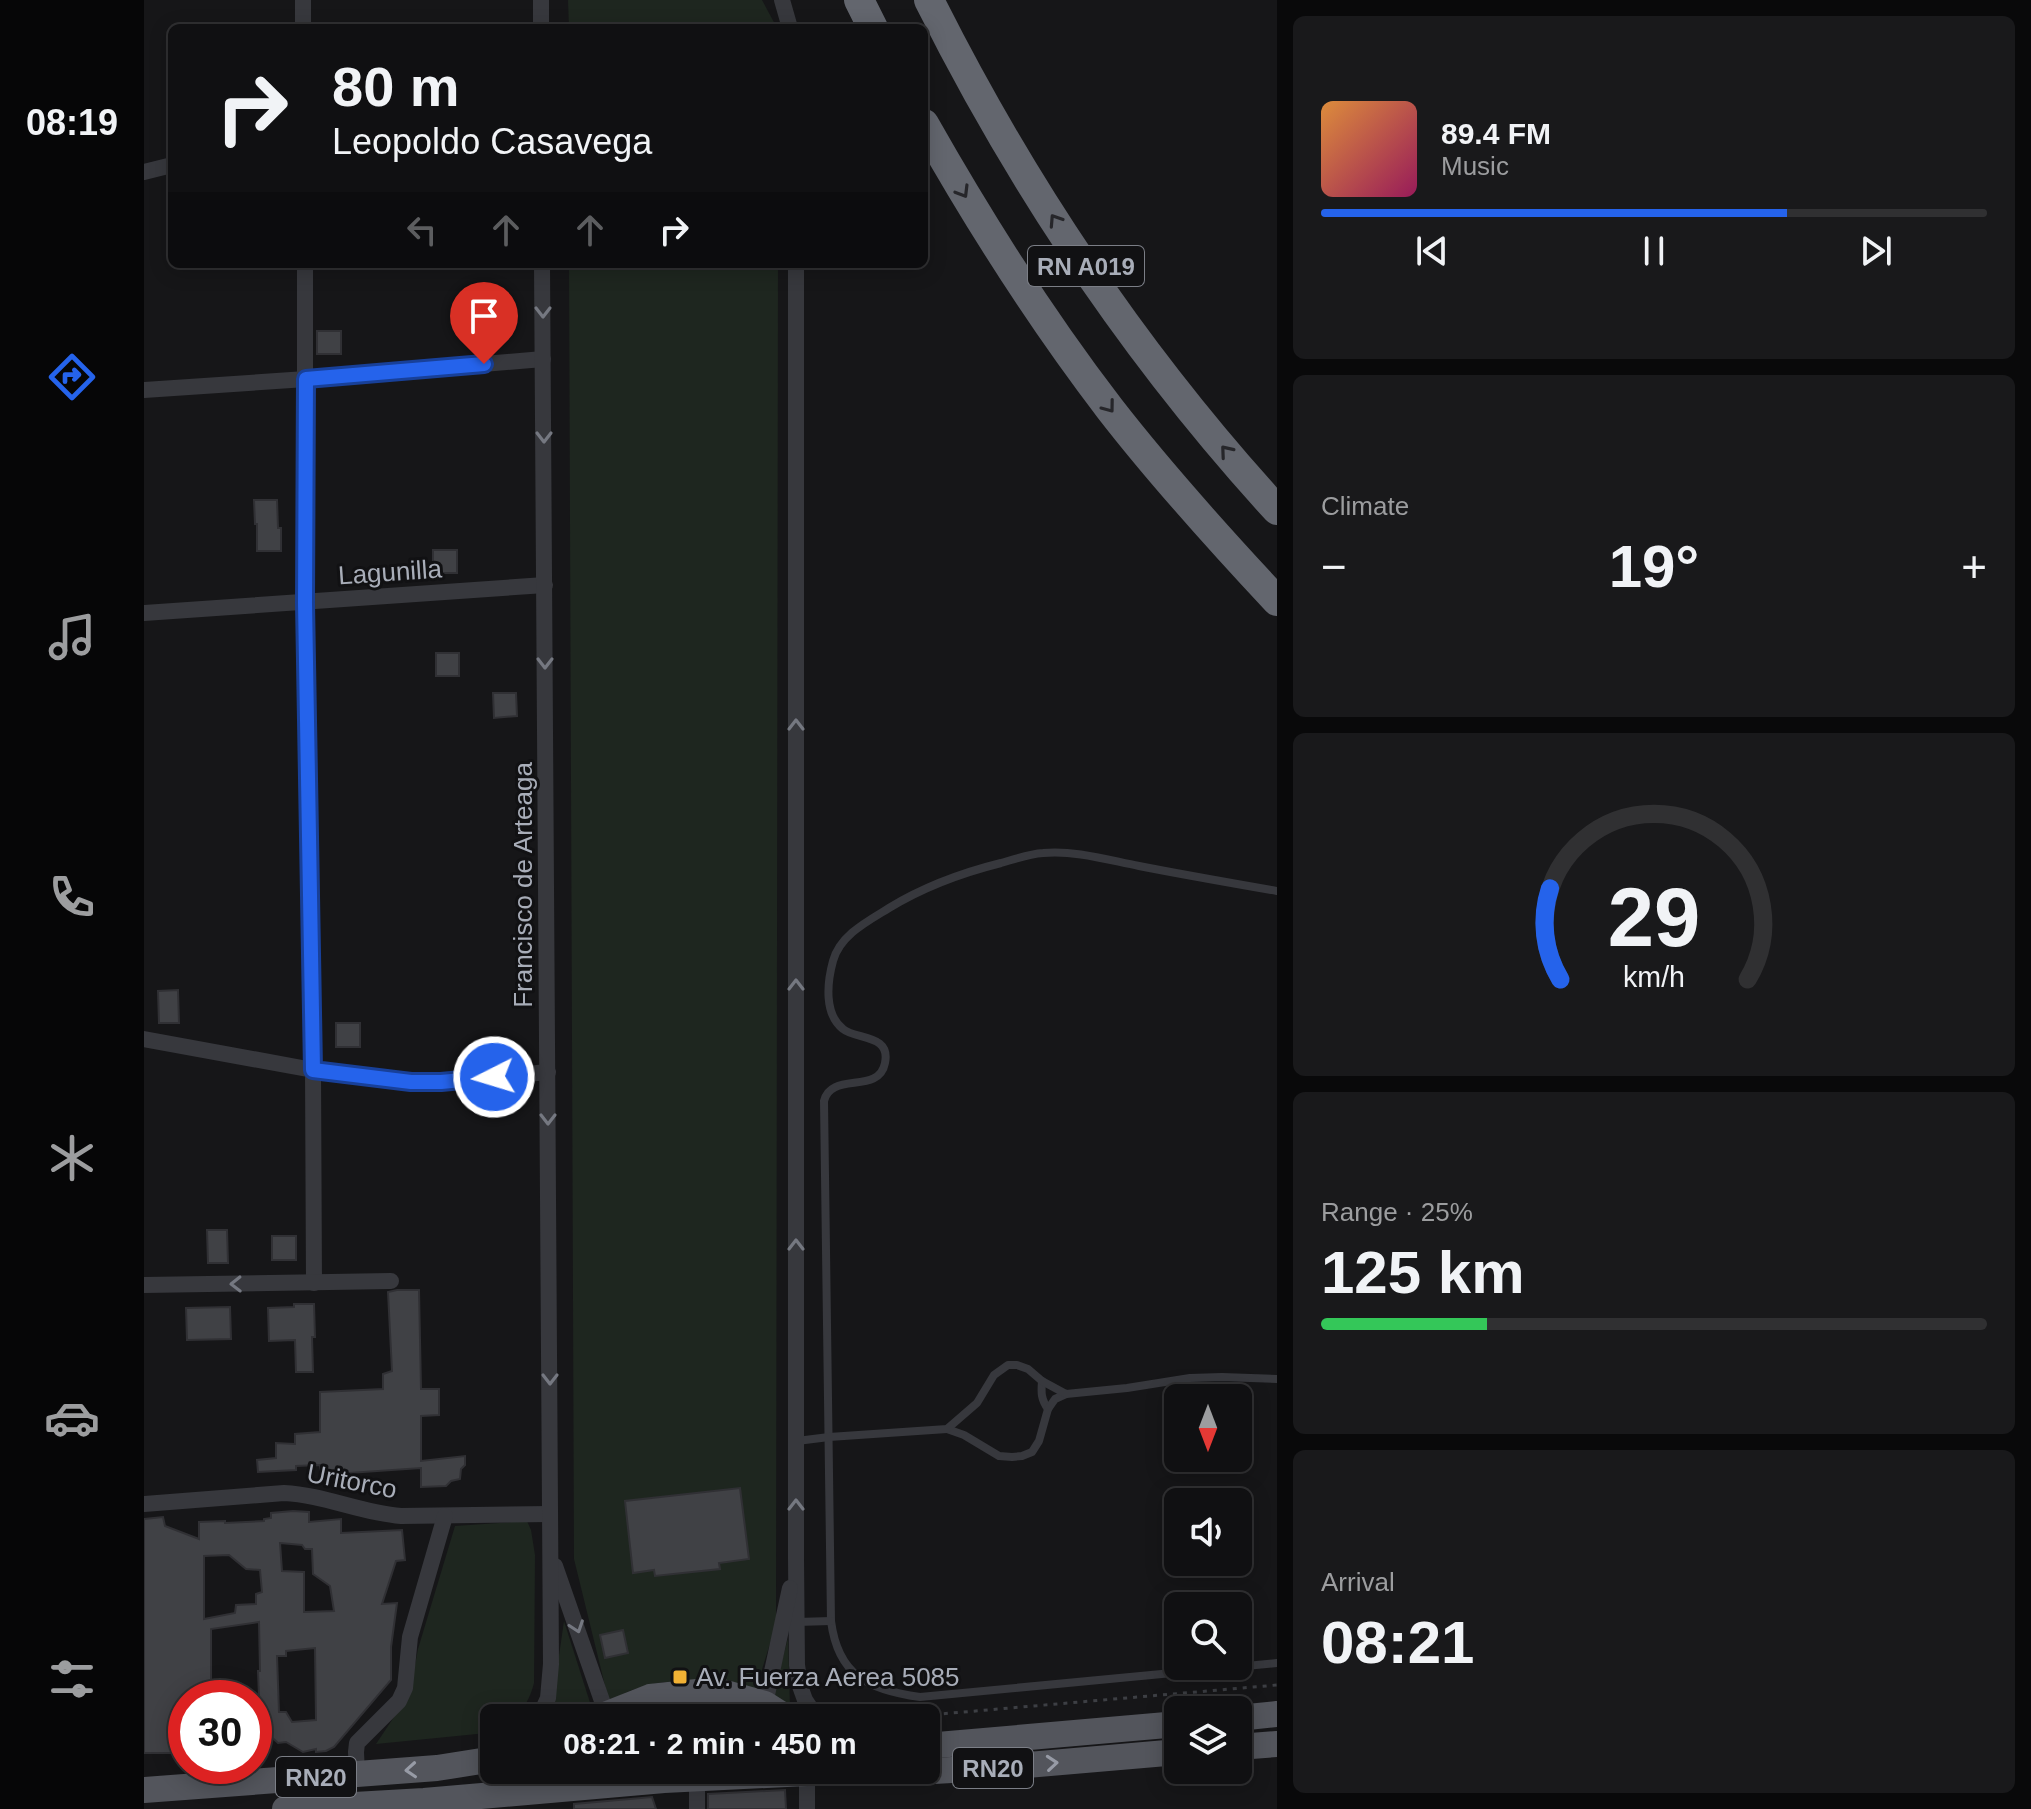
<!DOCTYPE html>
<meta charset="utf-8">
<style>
body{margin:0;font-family:Arial,sans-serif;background:#19191b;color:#f1f3f6;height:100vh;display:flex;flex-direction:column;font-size:30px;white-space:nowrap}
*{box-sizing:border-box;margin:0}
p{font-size:26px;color:#9c9d9f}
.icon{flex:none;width:44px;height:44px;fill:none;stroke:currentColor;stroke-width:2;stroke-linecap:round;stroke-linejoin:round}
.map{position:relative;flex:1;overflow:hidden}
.side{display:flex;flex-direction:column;gap:16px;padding:16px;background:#09090a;width:754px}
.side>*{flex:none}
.hud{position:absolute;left:24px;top:24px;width:760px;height:244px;border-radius:12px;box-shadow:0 4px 20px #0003,0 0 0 2px #303032;background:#101012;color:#f1f3f6;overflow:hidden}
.needle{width:52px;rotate:180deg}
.buttons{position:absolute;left:1020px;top:1384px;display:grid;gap:16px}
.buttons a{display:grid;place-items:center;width:88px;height:88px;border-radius:12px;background:#101012;box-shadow:0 4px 20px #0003,0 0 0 2px #303032;font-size:40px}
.speed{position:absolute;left:24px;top:1680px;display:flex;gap:16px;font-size:40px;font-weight:700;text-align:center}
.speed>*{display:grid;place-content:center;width:104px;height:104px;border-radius:50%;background:#101012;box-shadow:0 4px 20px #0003,0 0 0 2px #303032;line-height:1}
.speed .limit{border:12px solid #d22;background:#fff;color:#111}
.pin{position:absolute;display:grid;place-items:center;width:68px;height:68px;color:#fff;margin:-82px -34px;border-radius:50% 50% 50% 0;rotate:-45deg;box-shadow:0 0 8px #0007}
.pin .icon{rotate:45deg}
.me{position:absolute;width:88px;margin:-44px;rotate:265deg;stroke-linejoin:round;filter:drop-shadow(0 0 6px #0008)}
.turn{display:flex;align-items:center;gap:28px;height:168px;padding:0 32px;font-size:36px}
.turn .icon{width:104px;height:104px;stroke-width:2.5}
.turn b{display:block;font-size:56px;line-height:68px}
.lanes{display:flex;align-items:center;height:76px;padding:0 32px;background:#0003;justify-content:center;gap:40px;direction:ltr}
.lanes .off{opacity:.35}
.big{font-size:60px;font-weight:700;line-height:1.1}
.side .card{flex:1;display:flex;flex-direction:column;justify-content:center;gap:12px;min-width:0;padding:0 28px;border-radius:12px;background:#19191b}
.side .dial{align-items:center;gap:0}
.dial svg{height:208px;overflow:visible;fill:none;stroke:#303032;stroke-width:7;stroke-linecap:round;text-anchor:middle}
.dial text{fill:#f1f3f6;stroke:none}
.song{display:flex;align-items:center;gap:24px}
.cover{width:96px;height:96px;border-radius:12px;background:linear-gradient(135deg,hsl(30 70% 55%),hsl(330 70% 35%))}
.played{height:8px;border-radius:4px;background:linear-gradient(90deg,#2563eb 70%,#303032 70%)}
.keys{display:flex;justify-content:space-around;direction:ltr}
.heat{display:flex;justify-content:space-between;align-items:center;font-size:44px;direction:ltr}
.charge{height:12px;border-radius:6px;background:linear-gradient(90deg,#34c759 25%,#303032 0)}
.trip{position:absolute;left:336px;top:1704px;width:460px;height:80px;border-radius:12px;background:#101012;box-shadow:0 4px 20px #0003,0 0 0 2px #303032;font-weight:700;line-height:80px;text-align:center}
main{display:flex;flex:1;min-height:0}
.tabs{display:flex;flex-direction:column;width:144px;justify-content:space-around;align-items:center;background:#060607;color:#9c9d9f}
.tabs .icon{width:56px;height:56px}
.tabs .current{color:#2563eb}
.tabs b{font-size:36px;color:#f1f3f6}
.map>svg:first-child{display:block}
.green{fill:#1e261f}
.building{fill:#404145;stroke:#303034;stroke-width:2;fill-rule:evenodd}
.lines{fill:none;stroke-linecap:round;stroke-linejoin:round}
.path{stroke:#3d3f44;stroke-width:3;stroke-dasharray:4 6;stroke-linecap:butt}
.lane{stroke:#37383d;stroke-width:8}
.street{stroke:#37383d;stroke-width:16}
.primary{stroke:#53555c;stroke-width:26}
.highway{stroke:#63666e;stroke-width:30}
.oneway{stroke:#26262a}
.oneway2{stroke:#757881}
.oneway3{stroke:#979ba6}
.route-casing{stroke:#184099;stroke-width:20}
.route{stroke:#2563eb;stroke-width:14}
.poi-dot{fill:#f2b134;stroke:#111113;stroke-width:3}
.labels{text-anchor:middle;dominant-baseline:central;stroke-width:6;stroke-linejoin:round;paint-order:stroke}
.shield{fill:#111113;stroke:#7b7e86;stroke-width:2}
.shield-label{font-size:24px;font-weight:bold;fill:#a8adb8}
.street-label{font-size:26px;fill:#a8adb8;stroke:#111113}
.poi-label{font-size:26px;fill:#a8adb8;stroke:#111113;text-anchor:start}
</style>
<main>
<nav class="tabs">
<b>08:19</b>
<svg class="icon current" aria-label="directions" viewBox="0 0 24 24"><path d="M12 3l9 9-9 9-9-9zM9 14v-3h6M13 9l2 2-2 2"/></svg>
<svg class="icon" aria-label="music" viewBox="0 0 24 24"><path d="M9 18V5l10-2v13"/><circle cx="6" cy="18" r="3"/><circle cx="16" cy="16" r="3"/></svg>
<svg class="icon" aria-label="phone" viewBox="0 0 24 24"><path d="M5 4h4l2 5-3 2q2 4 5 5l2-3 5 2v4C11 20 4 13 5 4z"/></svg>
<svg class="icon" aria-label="climate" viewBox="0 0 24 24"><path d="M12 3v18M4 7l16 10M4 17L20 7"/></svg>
<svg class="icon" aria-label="car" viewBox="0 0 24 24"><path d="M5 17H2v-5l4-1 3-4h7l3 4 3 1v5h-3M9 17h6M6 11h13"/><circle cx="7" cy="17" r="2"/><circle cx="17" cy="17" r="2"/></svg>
<svg class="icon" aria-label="filters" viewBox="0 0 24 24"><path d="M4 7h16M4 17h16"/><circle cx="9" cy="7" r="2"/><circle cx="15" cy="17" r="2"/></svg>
</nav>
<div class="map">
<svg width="1133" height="1809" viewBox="0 0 1133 1809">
<rect width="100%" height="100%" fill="#161618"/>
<g class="green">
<path d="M424 0H618L633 28H425Z"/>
<path d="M425 264H634L632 1624 612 1689C559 1682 513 1671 465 1702L430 1559Z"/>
<path d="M383 1521 387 1530 391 1555 390 1683C386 1698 381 1708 369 1718H350V1730L343 1733 232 1744 266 1693 274 1649 311 1526Z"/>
<path d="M420 1621 449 1712 432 1718H406Z"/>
<path d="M644 1638 646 1707 628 1699Z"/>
<path d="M535 1707C556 1707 579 1703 596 1718H484L492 1712Z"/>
</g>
<g class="building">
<rect x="173" y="331" width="24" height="23"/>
<path d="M110 500H133L134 528H137V551H113V524H111Z"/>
<rect x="289" y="550" width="24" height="23"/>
<rect x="292" y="653" width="23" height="23"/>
<path d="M349 693H372L373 716 350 718Z"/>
<path d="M34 990 35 1023H15L14 991Z"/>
<rect x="192" y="1023" width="24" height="24"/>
<path d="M63 1230H83L84 1263H64Z"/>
<rect x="128" y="1236" width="24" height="24"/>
<path d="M253 1290H275L277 1389H295V1415L277 1416V1461L321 1456V1465L317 1469 316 1479 307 1481 302 1486 277 1487V1468L176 1475V1465L152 1466V1470L114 1472 113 1460 132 1458V1443L151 1444V1434L176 1432V1392L239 1389V1374L248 1371 244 1292Z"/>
<path d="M150 1304H170L171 1337H168L169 1372H152L151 1340 125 1341 124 1308 150 1307Z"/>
<path d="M86 1307 87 1339 43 1340 42 1308Z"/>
<path d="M596 1488 605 1559 575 1563 576 1569 511 1576 510 1570 489 1573 481 1501Z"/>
<path d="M149 1511 165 1512V1522L197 1519V1533L258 1530 261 1560 252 1561 238 1604 253 1603 247 1647V1680L190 1747 182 1751 172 1752V1749L159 1752 142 1742 134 1743 123 1733 110 1762V1720L116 1722 114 1671H116L115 1622 67 1629V1698H42V1753H0V1519L19 1517 21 1526 55 1539V1522L81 1521V1523L120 1521V1519L127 1518V1513ZM136 1543 158 1545 161 1549H168L169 1574 186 1586 190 1611 160 1612V1572L138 1571ZM85 1555 102 1569 116 1570 118 1592 112 1594V1604L92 1605 91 1613 60 1619V1556ZM171 1648 172 1720 148 1722 142 1712H135L133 1656H142V1651Z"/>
<path d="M479 1630 484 1653 461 1658 456 1635Z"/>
<path d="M641 1790 642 1809H564V1794Z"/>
<path d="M508 1797 512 1809H430V1804Z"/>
</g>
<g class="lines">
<path class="path" d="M750 1718 1133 1685"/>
<g class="lane">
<path d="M1133 891C1087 883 1041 875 995 866 964 860 931 850 899 853 885 854 871 859 857 863 817 873 781 886 745 908 724 921 696 935 689 961 683 983 680 1014 699 1029 712 1040 747 1034 741 1063 735 1095 687 1071 680 1101L687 1621C694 1676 725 1690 776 1697L1133 1663"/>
<path d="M898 1381C897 1393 897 1399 904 1409"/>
<path d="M803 1429 820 1435 855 1456 868 1457 878 1456 888 1452 895 1441 904 1409 911 1399 922 1394"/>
<path d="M653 1441 685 1437 803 1429 833 1403 850 1375 864 1365H873L884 1369 898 1381 922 1394 983 1388 1046 1378 1078 1377 1133 1379"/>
<path d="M653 1622 687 1621"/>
</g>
<g class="street">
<path d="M159 0V28"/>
<path d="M397 0V28"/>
<path d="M638 0 646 28"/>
<path d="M0 172 28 165"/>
<path d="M161 264V603L169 1070 170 1283"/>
<path d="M652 264V1559L653 1665 656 1686 661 1700 673 1718"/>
<path d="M0 390 162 379 399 359"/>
<path d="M0 613 401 585"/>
<path d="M0 1039 169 1070 267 1082H297L404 1072"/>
<path d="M0 1285 247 1281"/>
<path d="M0 1504 140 1493C180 1495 217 1513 257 1516L406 1514"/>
<path d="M411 1566 464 1718"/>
<path d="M395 1718 404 1698 407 1664 398 264"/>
<path d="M616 1718 621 1704 646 1588"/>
<path d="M663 1773V1809"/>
<path d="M213 1774 212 1752 213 1743 255 1701 261 1688 266 1637 301 1516"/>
<path d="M553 1809V1779L560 1777"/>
</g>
<g class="primary">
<path d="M453 1718 506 1697 553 1692H578L621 1704 643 1718"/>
<path d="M1094 1718 1133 1714"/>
<path d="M782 1746 1034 1724"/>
<path d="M1094 1747 1133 1744"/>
<path d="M0 1790 293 1768 350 1759"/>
<path d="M141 1809 280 1801 520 1780 663 1773H755L860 1767 1034 1752"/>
</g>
<g class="highway">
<path d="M715 0 729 28"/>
<path d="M785 0C877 184 994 358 1133 510"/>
<path d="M780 124C836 223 897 319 966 409 1018 476 1075 539 1133 601"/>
</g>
</g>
<defs><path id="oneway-chevron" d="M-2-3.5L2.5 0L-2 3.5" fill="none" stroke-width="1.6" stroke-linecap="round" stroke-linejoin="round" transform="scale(2)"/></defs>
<g class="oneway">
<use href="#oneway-chevron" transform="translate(819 192) rotate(59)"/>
<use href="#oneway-chevron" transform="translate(911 220) rotate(-123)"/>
<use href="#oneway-chevron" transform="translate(965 407) rotate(53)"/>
<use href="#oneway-chevron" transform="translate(1082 451) rotate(-130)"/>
</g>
<g class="oneway2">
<use href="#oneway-chevron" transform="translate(399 312) rotate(90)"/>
<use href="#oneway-chevron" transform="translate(400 437) rotate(90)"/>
<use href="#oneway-chevron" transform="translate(401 663) rotate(90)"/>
<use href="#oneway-chevron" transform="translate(652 725) rotate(-90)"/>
<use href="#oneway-chevron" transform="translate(652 985) rotate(-90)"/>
<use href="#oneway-chevron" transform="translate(404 1119) rotate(90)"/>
<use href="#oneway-chevron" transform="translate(652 1245) rotate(-90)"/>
<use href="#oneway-chevron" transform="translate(92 1284) rotate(179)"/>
<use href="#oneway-chevron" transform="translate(406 1379) rotate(90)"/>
<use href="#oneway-chevron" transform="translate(652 1505) rotate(-90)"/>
<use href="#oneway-chevron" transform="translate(433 1627) rotate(71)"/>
</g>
<g class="oneway3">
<use href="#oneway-chevron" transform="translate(908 1763) rotate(-5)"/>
<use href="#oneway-chevron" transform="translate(267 1770) rotate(176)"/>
</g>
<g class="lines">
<g class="route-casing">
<path id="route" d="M340 364 162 379 161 603 169 1070 267 1082H297L350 1077"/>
</g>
<use href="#route" class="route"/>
</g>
<rect class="poi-dot" x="528" y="1669" width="16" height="16" rx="4"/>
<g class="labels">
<g class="shield">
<rect x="884" y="246" width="116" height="40" rx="6"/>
<rect x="809" y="1748" width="80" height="40" rx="6"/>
<rect x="132" y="1757" width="80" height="40" rx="6"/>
</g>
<g class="shield-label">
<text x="942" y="266">RN A019</text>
<text x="849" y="1768">RN20</text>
<text x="172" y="1777">RN20</text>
</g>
<g class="street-label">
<text transform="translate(246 572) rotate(-4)">Lagunilla</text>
<text transform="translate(379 885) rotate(-90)">Francisco de Arteaga</text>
<text transform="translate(208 1481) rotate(11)">Uritorco</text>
</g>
<g class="poi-label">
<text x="552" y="1677">Av. Fuerza Aerea 5085</text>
</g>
</g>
</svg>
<div class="buttons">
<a><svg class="needle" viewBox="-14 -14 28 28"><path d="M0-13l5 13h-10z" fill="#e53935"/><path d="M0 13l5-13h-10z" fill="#9c9d9f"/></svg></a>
<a><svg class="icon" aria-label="sound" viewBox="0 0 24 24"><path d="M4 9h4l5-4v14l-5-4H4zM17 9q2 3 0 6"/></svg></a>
<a><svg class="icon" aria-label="search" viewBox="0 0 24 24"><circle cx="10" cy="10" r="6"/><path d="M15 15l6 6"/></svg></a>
<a><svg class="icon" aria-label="layers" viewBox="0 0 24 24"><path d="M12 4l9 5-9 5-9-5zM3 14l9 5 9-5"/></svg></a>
</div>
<div class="speed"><div class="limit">30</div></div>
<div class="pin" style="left:340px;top:364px;background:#d93025"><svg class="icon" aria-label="arrive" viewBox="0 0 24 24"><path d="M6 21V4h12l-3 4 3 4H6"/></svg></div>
<svg class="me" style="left:350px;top:1077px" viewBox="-20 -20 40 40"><circle r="17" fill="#2563eb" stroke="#fff" stroke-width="3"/><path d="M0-11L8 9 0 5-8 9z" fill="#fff"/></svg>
<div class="trip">08:21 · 2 min · 450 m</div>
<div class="hud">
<div class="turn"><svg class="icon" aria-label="right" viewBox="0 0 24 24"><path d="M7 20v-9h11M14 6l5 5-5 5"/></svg><div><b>80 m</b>Leopoldo Casavega</div></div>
<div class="lanes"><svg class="icon off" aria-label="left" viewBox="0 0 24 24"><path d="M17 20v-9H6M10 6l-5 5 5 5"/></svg><svg class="icon off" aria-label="ahead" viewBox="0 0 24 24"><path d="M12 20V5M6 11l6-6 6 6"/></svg><svg class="icon off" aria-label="ahead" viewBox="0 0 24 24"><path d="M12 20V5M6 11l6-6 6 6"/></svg><svg class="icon" aria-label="right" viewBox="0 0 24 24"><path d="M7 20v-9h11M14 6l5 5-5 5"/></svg></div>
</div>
</div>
<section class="side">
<div class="card">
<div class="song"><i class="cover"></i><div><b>89.4 FM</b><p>Music</p></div></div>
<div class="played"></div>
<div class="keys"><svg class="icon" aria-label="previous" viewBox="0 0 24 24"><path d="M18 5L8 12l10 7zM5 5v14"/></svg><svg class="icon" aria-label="pause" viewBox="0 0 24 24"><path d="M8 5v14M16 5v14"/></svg><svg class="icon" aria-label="next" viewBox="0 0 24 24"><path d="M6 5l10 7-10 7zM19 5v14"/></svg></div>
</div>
<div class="card"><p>Climate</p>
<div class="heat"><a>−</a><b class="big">19°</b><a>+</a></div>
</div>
<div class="card dial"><svg viewBox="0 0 100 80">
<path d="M14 69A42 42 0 1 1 86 69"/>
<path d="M14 69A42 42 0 0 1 10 34" stroke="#2563eb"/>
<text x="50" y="56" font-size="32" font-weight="700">29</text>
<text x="50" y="72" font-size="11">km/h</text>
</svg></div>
<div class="card"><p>Range · 25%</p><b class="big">125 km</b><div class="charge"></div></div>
<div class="card"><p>Arrival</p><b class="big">08:21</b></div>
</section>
</main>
